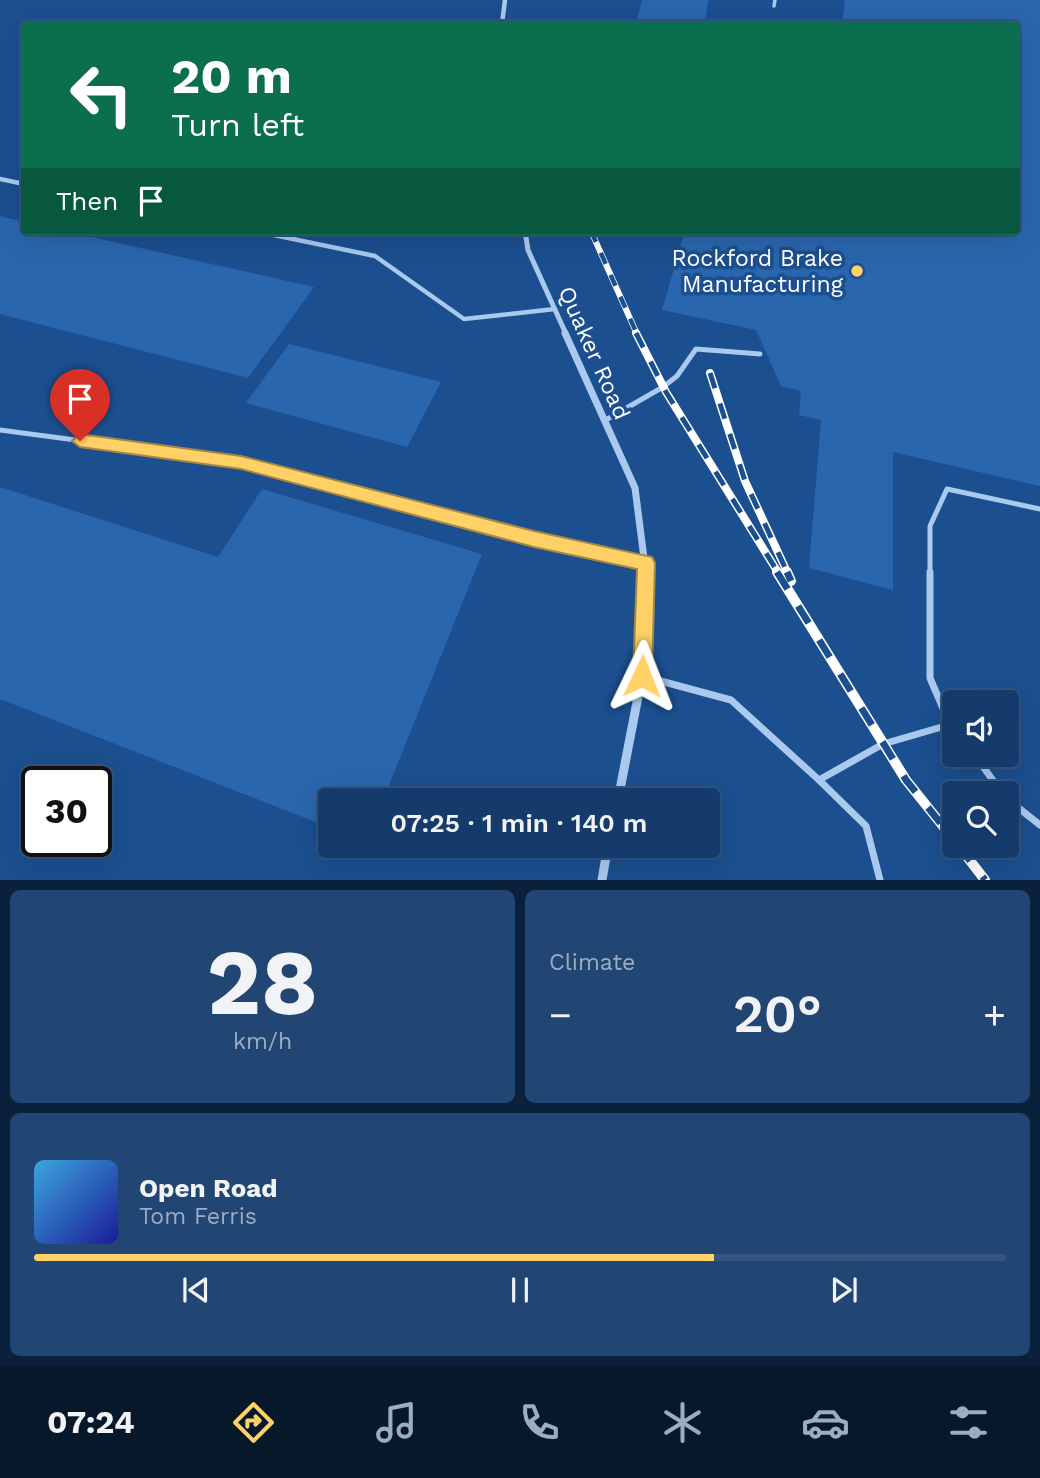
<!DOCTYPE html>
<meta charset="utf-8">
<style>
body{margin:0;font-family:"Work Sans",sans-serif;background:#214673;color:#f1f3f6;height:100vh;display:flex;flex-direction:column;font-size:26px;white-space:nowrap}
*{box-sizing:border-box;margin:0}
p{font-size:23px;color:#9dadc1}
.icon{flex:none;width:38px;height:38px;fill:none;stroke:currentColor;stroke-width:2;stroke-linecap:round;stroke-linejoin:round}
.map{position:relative;height:880px;overflow:hidden}
.panel{display:flex;flex-direction:column;gap:10px;padding:10px;background:#0b203b;flex:1}
.panel>*{flex:none}
.hud{position:absolute;left:21px;top:21px;width:999px;height:214px;border-radius:7px;box-shadow:0 7px 28px #0002,0 0 0 2px #33557e;background:#0b6e4f;color:#fff;overflow:hidden}
.buttons{position:absolute;left:942px;top:690px;display:grid;gap:14px}
.buttons a{display:grid;place-items:center;width:77px;height:77px;border-radius:7px;background:#143b6b;box-shadow:0 7px 28px #0002,0 0 0 2px #33557e;font-size:35px}
.speed{position:absolute;left:21px;top:766px;display:flex;gap:14px;font-size:35px;font-weight:700;text-align:center}
.speed>*{display:grid;place-content:center;width:91px;height:91px;border-radius:50%;background:#143b6b;box-shadow:0 7px 28px #0002,0 0 0 2px #33557e;line-height:1}
.speed .limit{border:4px solid #111;border-radius:10px;background:#fff;color:#111}
.pin{position:absolute;display:grid;place-items:center;width:60px;height:60px;color:#fff;margin:-72px -30px;border-radius:50% 50% 50% 0;rotate:-45deg;box-shadow:0 0 7px #0007}
.pin .icon{rotate:45deg}
.me{position:absolute;width:77px;margin:-38px;rotate:2deg;stroke-linejoin:round;filter:drop-shadow(0 0 5px #0008)}
.turn{display:flex;align-items:center;gap:24px;height:147px;padding:0 35px;font-size:32px}
.turn .icon{width:91px;height:91px;stroke-width:2.5}
.turn b{display:block;font-size:49px;line-height:60px}
.then{display:flex;align-items:center;height:66px;padding:0 35px;background:#0003;gap:14px;font-size:26px}
.big{font-size:52px;font-weight:600;line-height:1.1}
.panel .tile{flex:1;display:flex;flex-direction:column;justify-content:center;gap:10px;min-width:0;padding:0 24px;border-radius:10px;background:#214673}
.panel .dial{align-items:center;gap:0}
.dial b{font-size:91px;line-height:1}
.song{display:flex;align-items:center;gap:21px}
.cover{width:84px;height:84px;border-radius:10px;background:linear-gradient(135deg,hsl(200 70% 55%),hsl(240 70% 35%))}
.played{height:7px;border-radius:4px;background:linear-gradient(90deg,#ffd166 70%,#33557e 70%)}
.keys{display:flex;justify-content:space-around;direction:ltr}
.heat{display:flex;justify-content:space-between;align-items:center;font-size:38px;direction:ltr}
.panel .tiles{flex:1;display:grid;gap:10px;grid-template-columns:1fr 1fr}
.tile:last-child{grid-column:span 2}
.trip{position:absolute;left:318px;top:788px;width:402px;height:70px;border-radius:7px;background:#143b6b;box-shadow:0 7px 28px #0002,0 0 0 2px #33557e;font-weight:600;line-height:70px;text-align:center}
.dock{display:flex;height:112px;justify-content:space-around;align-items:center;background:#08182b;color:#9dadc1}
.dock .icon{width:49px;height:49px}
.dock .current{color:#ffd166}
.dock b{font-size:32px;color:#f1f3f6}
.map>svg:first-child{display:block}
.building{fill:#2a66ad}
.lines{fill:none;stroke-linecap:round;stroke-linejoin:round}
.service-far3{stroke:#a9c9ee;stroke-width:3.5}
.service-far2{stroke:#a9c9ee;stroke-width:4.5}
.service-far1{stroke:#a9c9ee;stroke-width:5}
.service{stroke:#a9c9ee;stroke-width:7}
.minor-far3{stroke:#a9c9ee;stroke-width:4.5}
.minor-far2{stroke:#a9c9ee;stroke-width:5}
.minor-far1{stroke:#a9c9ee;stroke-width:7}
.minor{stroke:#a9c9ee;stroke-width:9}
.rail-far2-casing{stroke:#fff;stroke-width:6}
.rail-far1-casing{stroke:#fff;stroke-width:8}
.rail-casing{stroke:#fff;stroke-width:10}
.rail-far2{stroke:#1b4f8f;stroke-width:4.5;stroke-dasharray:12;stroke-linecap:butt}
.rail-far1{stroke:#1b4f8f;stroke-width:5;stroke-dasharray:16;stroke-linecap:butt}
.rail{stroke:#1b4f8f;stroke-width:7;stroke-dasharray:20;stroke-linecap:butt}
.route{fill:#ffd166;stroke:#a68842;stroke-width:2}
.poi-dot{fill:#ffd166;stroke:#1b4f8f;stroke-width:2.5}
.labels{text-anchor:middle;dominant-baseline:central;stroke-width:7;stroke-linejoin:round;paint-order:stroke}
.poi-label{font-size:23px;fill:#fff;stroke:#1b4f8f;text-anchor:end}
.street-label{font-size:23px;fill:#fff;stroke:#1b4f8f}
</style>
<div class="map">
<svg width="1040" height="880" viewBox="0 0 1040 880">
<rect width="100%" height="100%" fill="#1b4f8f"/>
<g class="building">
<path d="M642 0H708L705 24H636Z"/>
<path d="M845 0H1040V486L893 452V590L809 568 821 420 799 415 801 391 781 386 756 330 662 310 685 231H1017V24H842Z"/>
<path d="M0 216 24 222V231H65L314 287 248 378 0 314Z"/>
<path d="M289 344 441 382 407 447 246 403Z"/>
<path d="M0 487 218 557 262 489 482 554 383 800H331V828L0 699Z"/>
</g>
<g class="lines">
<path class="service-far3" d="M774 6 775 0"/>
<g class="service-far2">
<path d="M0 179 24 184"/>
<path d="M254 231 375 256 464 319 555 309"/>
</g>
<g class="service-far1">
<path d="M604 421 663 387 677 376 696 349 760 354"/>
<path d="M0 430 241 462 534 539 646 563"/>
<path d="M930 574V526L947 489 1040 509"/>
</g>
<g class="service">
<path d="M930 572V678L945 713 954 726"/>
<path d="M642 676 731 700 819 780 883 744 952 724"/>
<path d="M974 754 1002 793"/>
<path d="M819 780 866 826 880 880"/>
<path d="M1006 798 1040 825"/>
</g>
<path class="minor-far3" d="M502 24 505 0"/>
<path class="minor-far2" d="M525 231 528 250 566 334"/>
<path class="minor-far1" d="M565 333 635 488 646 574"/>
<g class="minor">
<path d="M618 800 642 676 646 572"/>
<path d="M602 880 608 845"/>
</g>
<g class="rail-far2-casing">
<path id="rail-far2" d="M591 231 637 334"/>
</g>
<g class="rail-far1-casing">
<g id="rail-far1">
<path d="M636 333 666 392 779 574"/>
<path d="M710 373 745 481 788 574"/>
</g>
</g>
<g class="rail-casing">
<g id="rail">
<path d="M777 572 906 780 954 840"/>
<path d="M787 572 791 581"/>
<path d="M958 845 985 880"/>
</g>
</g>
<use href="#rail-far2" class="rail-far2"/>
<use href="#rail-far1" class="rail-far1"/>
<use href="#rail" class="rail"/>
</g>
<path class="route" d="M80 434 241 456 534 531 652 557 655 563 652 676 649 683 642 686 635 683 633 676 637 569 534 547 241 469 80 447 72 441Z"/>
<circle class="poi-dot" cx="857" cy="271" r="7"/>
<g class="labels">
<g class="poi-label">
<text x="843" y="258">Rockford Brake<tspan x="843" dy="26">Manufacturing</tspan></text>
</g>
<g class="street-label">
<text transform="translate(594 353) rotate(66)">Quaker Road</text>
</g>
</g>
</svg>
<div class="buttons">
<a><svg class="icon" aria-label="sound" viewBox="0 0 24 24"><path d="M4 9h4l5-4v14l-5-4H4zM17 9q2 3 0 6"/></svg></a>
<a><svg class="icon" aria-label="search" viewBox="0 0 24 24"><circle cx="10" cy="10" r="6"/><path d="M15 15l6 6"/></svg></a>
</div>
<div class="speed"><div class="limit">30</div></div>
<div class="pin" style="left:80px;top:441px;background:#d93025"><svg class="icon" aria-label="arrive" viewBox="0 0 24 24"><path d="M6 21V4h12l-3 4 3 4H6"/></svg></div>
<svg class="me" style="left:642px;top:676px" viewBox="-20 -20 40 40"><path d="M0-17L14 15 0 8-14 15z" fill="#ffd166" stroke="#fff" stroke-width="4"/></svg>
<div class="trip">07:25 · 1 min · 140 m</div>
<div class="hud">
<div class="turn"><svg class="icon" aria-label="left" viewBox="0 0 24 24"><path d="M17 20v-9H6M10 6l-5 5 5 5"/></svg><div><b>20 m</b>Turn left</div></div>
<div class="then">Then<svg class="icon" aria-label="arrive" viewBox="0 0 24 24"><path d="M6 21V4h12l-3 4 3 4H6"/></svg></div>
</div>
</div>
<section class="panel">
<div class="tiles">
<div class="tile dial"><b>28</b><p>km/h</p></div>
<div class="tile"><p>Climate</p>
<div class="heat"><a>−</a><b class="big">20°</b><a>+</a></div>
</div>
<div class="tile">
<div class="song"><i class="cover"></i><div><b>Open Road</b><p>Tom Ferris</p></div></div>
<div class="played"></div>
<div class="keys"><svg class="icon" aria-label="previous" viewBox="0 0 24 24"><path d="M18 5L8 12l10 7zM5 5v14"/></svg><svg class="icon" aria-label="pause" viewBox="0 0 24 24"><path d="M8 5v14M16 5v14"/></svg><svg class="icon" aria-label="next" viewBox="0 0 24 24"><path d="M6 5l10 7-10 7zM19 5v14"/></svg></div>
</div>
</div>
</section>
<nav class="dock">
<b>07:24</b>
<svg class="icon current" aria-label="directions" viewBox="0 0 24 24"><path d="M12 3l9 9-9 9-9-9zM9 14v-3h6M13 9l2 2-2 2"/></svg>
<svg class="icon" aria-label="music" viewBox="0 0 24 24"><path d="M9 18V5l10-2v13"/><circle cx="6" cy="18" r="3"/><circle cx="16" cy="16" r="3"/></svg>
<svg class="icon" aria-label="phone" viewBox="0 0 24 24"><path d="M5 4h4l2 5-3 2q2 4 5 5l2-3 5 2v4C11 20 4 13 5 4z"/></svg>
<svg class="icon" aria-label="climate" viewBox="0 0 24 24"><path d="M12 3v18M4 7l16 10M4 17L20 7"/></svg>
<svg class="icon" aria-label="car" viewBox="0 0 24 24"><path d="M5 17H2v-5l4-1 3-4h7l3 4 3 1v5h-3M9 17h6M6 11h13"/><circle cx="7" cy="17" r="2"/><circle cx="17" cy="17" r="2"/></svg>
<svg class="icon" aria-label="filters" viewBox="0 0 24 24"><path d="M4 7h16M4 17h16"/><circle cx="9" cy="7" r="2"/><circle cx="15" cy="17" r="2"/></svg>
</nav>
